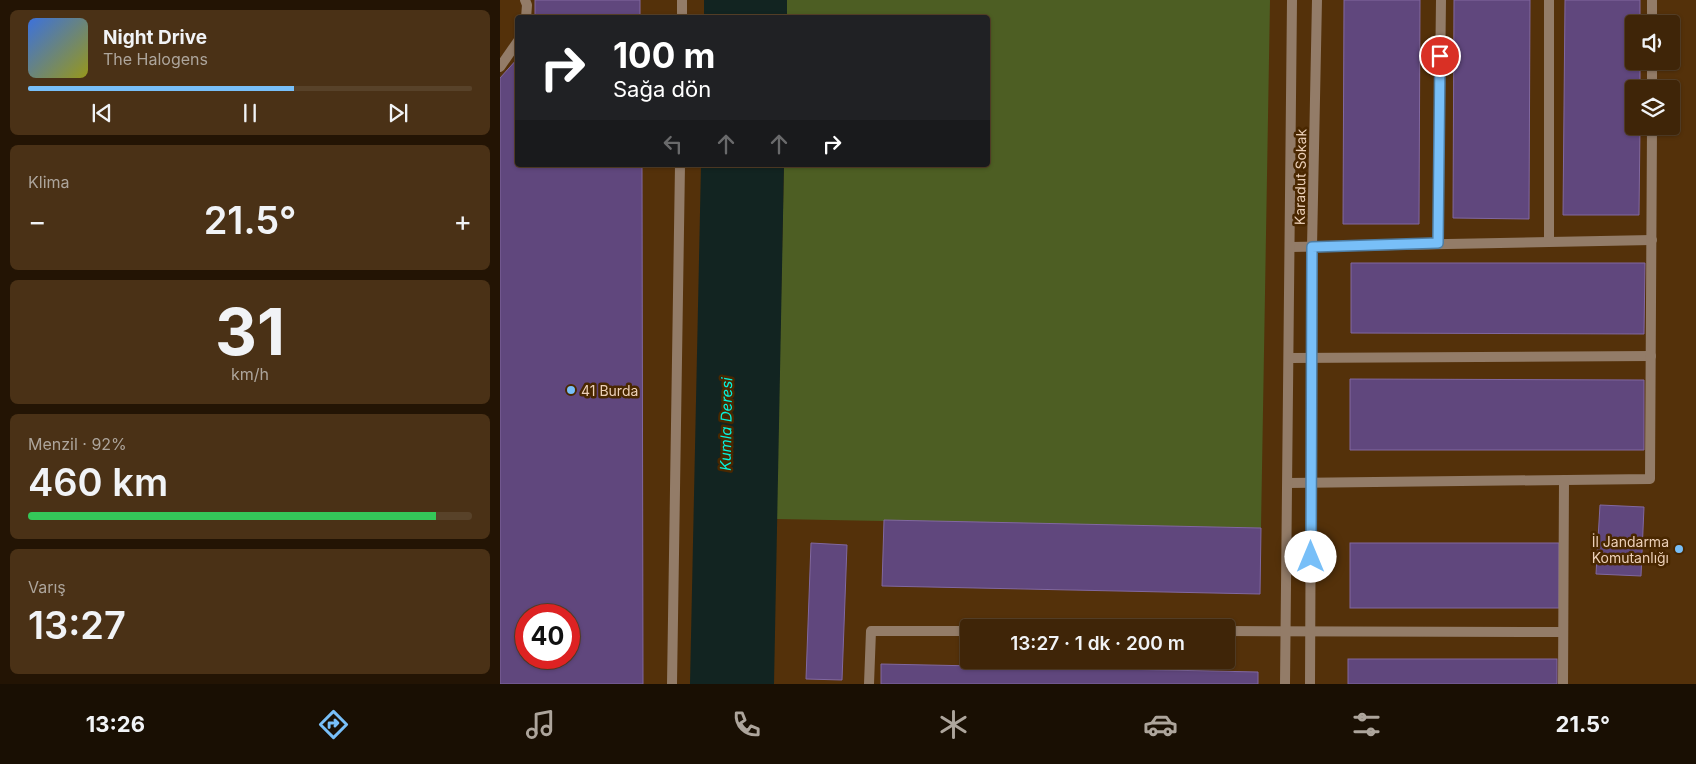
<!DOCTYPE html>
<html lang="tr">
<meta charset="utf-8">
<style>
body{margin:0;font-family:Inter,sans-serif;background:#4a3116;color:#f1f3f6;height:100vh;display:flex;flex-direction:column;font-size:19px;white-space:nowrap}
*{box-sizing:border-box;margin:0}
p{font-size:16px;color:#ada59c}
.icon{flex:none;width:28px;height:28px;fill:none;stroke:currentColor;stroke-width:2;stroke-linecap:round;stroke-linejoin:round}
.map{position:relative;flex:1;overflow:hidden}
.panel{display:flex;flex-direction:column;gap:10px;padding:10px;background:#231404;width:500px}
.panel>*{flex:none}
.guide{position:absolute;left:15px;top:15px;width:475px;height:152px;border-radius:5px;box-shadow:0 1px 4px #0004,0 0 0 1px #584229;background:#202124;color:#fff;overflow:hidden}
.tools{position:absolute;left:1125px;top:15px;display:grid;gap:10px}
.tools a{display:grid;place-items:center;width:55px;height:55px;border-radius:5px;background:#3f2508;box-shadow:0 1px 4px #0004,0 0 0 1px #584229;font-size:25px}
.speed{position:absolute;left:15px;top:604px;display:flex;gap:10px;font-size:25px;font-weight:700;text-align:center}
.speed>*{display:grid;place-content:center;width:65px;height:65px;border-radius:50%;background:#3f2508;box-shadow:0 1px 4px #0004,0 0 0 1px #584229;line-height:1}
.speed .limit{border:8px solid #d22;background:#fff;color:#111}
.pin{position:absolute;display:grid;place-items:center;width:42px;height:42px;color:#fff;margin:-21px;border:2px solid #fff;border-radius:50%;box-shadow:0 1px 5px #0007}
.me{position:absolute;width:55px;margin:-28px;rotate:0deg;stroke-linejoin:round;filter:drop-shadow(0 0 4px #0008)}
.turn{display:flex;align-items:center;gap:18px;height:105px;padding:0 15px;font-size:22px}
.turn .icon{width:65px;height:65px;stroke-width:2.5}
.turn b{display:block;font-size:35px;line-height:42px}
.lanes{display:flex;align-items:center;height:48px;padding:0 15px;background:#0003;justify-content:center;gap:25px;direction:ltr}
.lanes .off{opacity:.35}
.big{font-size:38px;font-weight:600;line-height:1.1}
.panel .tile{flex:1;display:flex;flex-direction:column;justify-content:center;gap:8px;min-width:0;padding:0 18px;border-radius:8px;background:#4a3116}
.panel .dial{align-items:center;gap:0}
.dial b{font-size:65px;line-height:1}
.song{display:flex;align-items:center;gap:15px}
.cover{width:60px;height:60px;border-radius:8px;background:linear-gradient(135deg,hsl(220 70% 55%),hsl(60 70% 35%))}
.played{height:5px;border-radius:2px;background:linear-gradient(90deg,#78bff8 60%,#584229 60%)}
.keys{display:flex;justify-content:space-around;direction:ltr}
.heat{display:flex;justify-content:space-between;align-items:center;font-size:28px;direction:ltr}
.charge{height:8px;border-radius:4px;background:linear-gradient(90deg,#34c759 92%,#584229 0)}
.trip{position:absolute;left:460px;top:619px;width:275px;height:50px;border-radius:5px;background:#3f2508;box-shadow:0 1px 4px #0004,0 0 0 1px #584229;font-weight:600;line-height:50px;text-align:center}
.dock{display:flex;height:80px;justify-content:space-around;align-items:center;background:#190f03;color:#ada59c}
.dock .icon{width:35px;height:35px}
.dock .selected{color:#78bff8}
.dock b{font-size:22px;color:#f1f3f6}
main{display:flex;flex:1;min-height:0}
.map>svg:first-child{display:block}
.green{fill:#4d5e23}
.water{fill:#122421}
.building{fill:#60477d;stroke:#8168a0;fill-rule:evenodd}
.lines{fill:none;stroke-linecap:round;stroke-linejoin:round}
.service{stroke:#937c68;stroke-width:10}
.pedestrian{stroke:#937c68;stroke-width:10}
.tertiary{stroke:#937c68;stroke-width:10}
.route-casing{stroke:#4e7ca1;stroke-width:12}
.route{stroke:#78bff8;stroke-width:9}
.poi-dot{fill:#78bff8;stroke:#492700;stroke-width:2}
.labels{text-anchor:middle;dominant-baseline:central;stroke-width:5;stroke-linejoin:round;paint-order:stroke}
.street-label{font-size:14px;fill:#ecd0b8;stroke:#492700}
.poi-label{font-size:14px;fill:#ecd0b8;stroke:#492700;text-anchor:start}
.water-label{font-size:15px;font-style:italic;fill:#04f3de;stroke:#492700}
</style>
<main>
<section class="panel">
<div class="tile">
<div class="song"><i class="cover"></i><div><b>Night Drive</b><p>The Halogens</p></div></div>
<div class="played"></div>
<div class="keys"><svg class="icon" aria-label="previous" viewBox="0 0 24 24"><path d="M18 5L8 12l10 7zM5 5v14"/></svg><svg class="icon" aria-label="pause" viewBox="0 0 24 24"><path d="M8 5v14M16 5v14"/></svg><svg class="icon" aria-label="next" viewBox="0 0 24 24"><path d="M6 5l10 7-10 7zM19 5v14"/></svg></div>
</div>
<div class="tile"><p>Klima</p>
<div class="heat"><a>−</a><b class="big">21.5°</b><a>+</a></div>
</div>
<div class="tile dial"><b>31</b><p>km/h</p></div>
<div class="tile"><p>Menzil · 92%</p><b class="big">460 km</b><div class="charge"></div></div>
<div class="tile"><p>Varış</p><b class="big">13:27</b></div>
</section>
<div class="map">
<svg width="1196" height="684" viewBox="0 0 1196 684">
<rect width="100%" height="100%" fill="#54310a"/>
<path class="green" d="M287 0H770L761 528 276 519 284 165H488V18L287 17Z"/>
<g class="water">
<rect x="204" y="0" width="83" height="17"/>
<path d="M201 165H284L274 684H190Z"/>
</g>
<g class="building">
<rect x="35" y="0" width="105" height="18"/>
<path d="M844 0H920L919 224H843Z"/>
<path d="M954 0H1030L1029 219 953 218Z"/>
<path d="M1065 0H1140V24H1134V61H1140V89H1134V126H1140L1139 215H1063Z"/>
<path d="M18 58V165H142L143 684H0V78ZM26 615H69V658H26Z"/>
<path d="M851 263H1145L1144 334 851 333Z"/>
<path d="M850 379 1144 380V450H850Z"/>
<path d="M1100 505 1144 507 1141 576 1096 574Z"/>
<path d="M384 520 761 528 760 594 382 586Z"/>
<path d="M311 543 347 545 342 680 306 679Z"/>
<rect x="850" y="543" width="209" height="65"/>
<rect x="848" y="659" width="209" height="25"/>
<path d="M381 664 758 672V684H381Z"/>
</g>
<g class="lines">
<g class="service">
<path d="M182 18V0"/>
<path d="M1152 24V0"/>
<path d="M1152 89V61"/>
<path d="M1049 241V0"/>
<path d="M938 243 941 0"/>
<path d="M791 247 1152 240"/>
<path d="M789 358 1151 356"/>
<path d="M788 483 1150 479 1152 126"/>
<path d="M726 631 1063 632"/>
<path d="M172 684 180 165"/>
<path d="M369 684 371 631H469"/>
<path d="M1063 684 1064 480"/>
</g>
<g class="pedestrian">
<path d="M25 0 27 5 26 18"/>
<path d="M0 67 18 41"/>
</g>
<g class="tertiary">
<path d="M785 684 792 0"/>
<path d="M810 684 812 247 817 0"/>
</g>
</g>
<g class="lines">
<g class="route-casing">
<path id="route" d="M811 557 812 247 938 243 940 56"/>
</g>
<use href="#route" class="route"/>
</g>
<g class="poi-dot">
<circle cx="71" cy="390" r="5"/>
<circle cx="1179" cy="549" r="5"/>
</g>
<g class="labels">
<g class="street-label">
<text transform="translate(800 177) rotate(-89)">Karadut Sokak</text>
</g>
<g class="poi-label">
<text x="81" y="390">41 Burda</text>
<text x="1169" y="541" text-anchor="end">İl Jandarma<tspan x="1169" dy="16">Komutanlığı</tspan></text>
</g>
<g class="water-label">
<text transform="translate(226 424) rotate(-89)">Kumla Deresi</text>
</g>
</g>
</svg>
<div class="tools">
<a><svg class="icon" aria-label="sound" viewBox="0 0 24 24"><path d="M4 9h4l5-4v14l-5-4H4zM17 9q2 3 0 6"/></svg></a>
<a><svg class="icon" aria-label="layers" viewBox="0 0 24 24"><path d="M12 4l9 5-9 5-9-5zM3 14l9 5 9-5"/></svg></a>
</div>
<div class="speed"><div class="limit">40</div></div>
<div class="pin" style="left:940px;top:56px;background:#d93025"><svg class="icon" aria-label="arrive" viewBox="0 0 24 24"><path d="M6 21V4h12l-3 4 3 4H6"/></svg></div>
<svg class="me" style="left:811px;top:557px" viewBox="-20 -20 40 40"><circle r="19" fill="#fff"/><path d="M0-13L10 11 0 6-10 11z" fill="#78bff8"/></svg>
<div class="trip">13:27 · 1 dk · 200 m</div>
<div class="guide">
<div class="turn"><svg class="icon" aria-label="right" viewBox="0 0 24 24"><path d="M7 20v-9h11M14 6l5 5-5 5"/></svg><div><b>100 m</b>Sağa dön</div></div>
<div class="lanes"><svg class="icon off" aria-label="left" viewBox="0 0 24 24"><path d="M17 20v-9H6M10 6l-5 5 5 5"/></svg><svg class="icon off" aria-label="ahead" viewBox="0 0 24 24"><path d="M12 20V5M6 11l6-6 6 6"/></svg><svg class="icon off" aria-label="ahead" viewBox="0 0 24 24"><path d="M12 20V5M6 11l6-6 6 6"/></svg><svg class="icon" aria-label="right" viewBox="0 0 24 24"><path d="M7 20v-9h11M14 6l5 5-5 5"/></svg></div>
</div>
</div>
</main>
<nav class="dock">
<b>13:26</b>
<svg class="icon selected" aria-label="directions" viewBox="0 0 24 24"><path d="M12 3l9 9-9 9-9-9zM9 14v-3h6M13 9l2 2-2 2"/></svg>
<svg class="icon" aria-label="music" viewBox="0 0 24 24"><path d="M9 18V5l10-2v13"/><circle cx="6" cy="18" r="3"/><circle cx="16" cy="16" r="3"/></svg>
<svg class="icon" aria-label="phone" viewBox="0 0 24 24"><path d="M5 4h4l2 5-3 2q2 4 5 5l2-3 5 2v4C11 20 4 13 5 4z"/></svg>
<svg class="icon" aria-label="climate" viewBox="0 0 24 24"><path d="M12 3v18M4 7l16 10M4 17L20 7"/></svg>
<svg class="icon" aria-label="car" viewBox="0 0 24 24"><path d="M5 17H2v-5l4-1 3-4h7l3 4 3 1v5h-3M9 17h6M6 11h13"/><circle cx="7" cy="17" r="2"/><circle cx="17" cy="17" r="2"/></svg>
<svg class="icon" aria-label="filters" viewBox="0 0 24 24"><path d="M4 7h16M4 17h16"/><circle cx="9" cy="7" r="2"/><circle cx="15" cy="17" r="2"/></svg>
<b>21.5°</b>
</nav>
